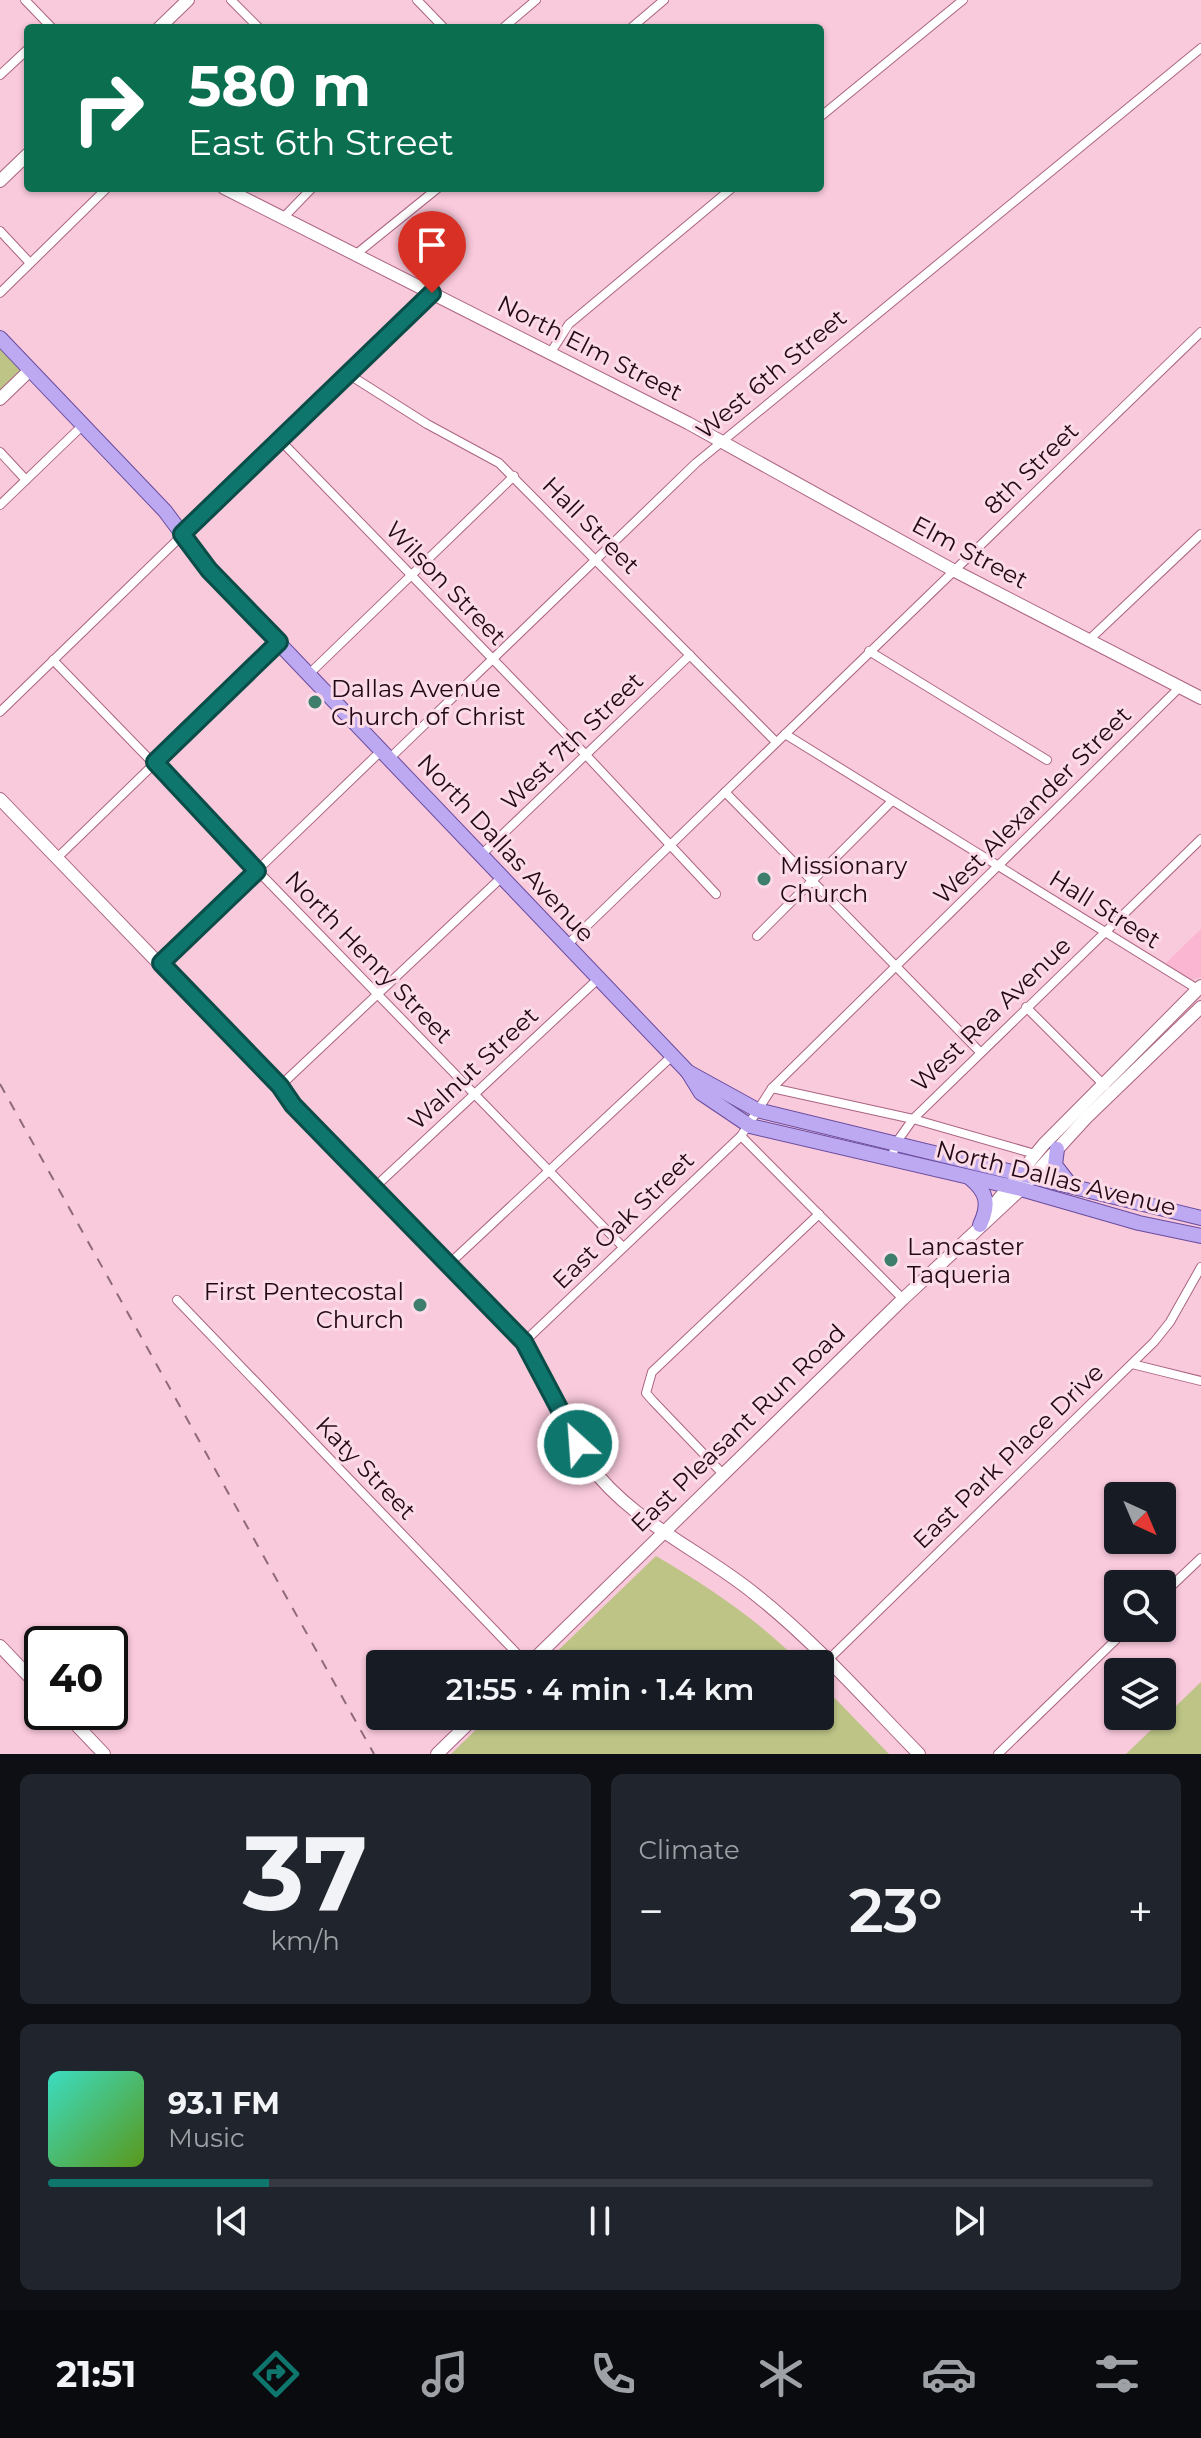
<!DOCTYPE html>
<meta charset="utf-8">
<style>
body{margin:0;font-family:Montserrat,sans-serif;background:#20242c;color:#f1f3f6;height:100vh;display:flex;flex-direction:column;font-size:30px;white-space:nowrap}
*{box-sizing:border-box;margin:0}
p{font-size:26px;color:#9ea1a6}
.icon{flex:none;width:44px;height:44px;fill:none;stroke:currentColor;stroke-width:2;stroke-linecap:round;stroke-linejoin:round}
.map{position:relative;height:1754px;overflow:hidden}
.drawer{display:flex;flex-direction:column;gap:20px;padding:20px;background:#0d0f14;flex:1}
.drawer>*{flex:none}
.top-card{position:absolute;left:24px;top:24px;width:800px;height:168px;border-radius:8px;box-shadow:0 2px 6px #0004;background:#0b6e4f;color:#fff;overflow:hidden}
.needle{width:52px;rotate:136deg}
.controls{position:absolute;left:1104px;top:1482px;display:grid;gap:16px}
.controls a{display:grid;place-items:center;width:72px;height:72px;border-radius:8px;background:#171b24;box-shadow:0 2px 6px #0004;font-size:40px}
.speed{position:absolute;left:24px;top:1626px;display:flex;gap:16px;font-size:40px;font-weight:700;text-align:center}
.speed>*{display:grid;place-content:center;width:104px;height:104px;border-radius:50%;background:#171b24;box-shadow:0 2px 6px #0004;line-height:1}
.speed .limit{border:4px solid #111;border-radius:12px;background:#fff;color:#111}
.pin{position:absolute;display:grid;place-items:center;width:68px;height:68px;color:#fff;margin:-82px -34px;border-radius:50% 50% 50% 0;rotate:-45deg;box-shadow:0 0 8px #0007}
.pin .icon{rotate:45deg}
.me{position:absolute;width:88px;margin:-44px;rotate:334deg;stroke-linejoin:round;filter:drop-shadow(0 0 6px #0008)}
.turn{display:flex;align-items:center;gap:28px;height:168px;padding:0 32px;font-size:36px}
.turn .icon{width:104px;height:104px;stroke-width:2.5}
.turn b{display:block;font-size:56px;line-height:68px}
.big{font-size:60px;font-weight:600;line-height:1.1}
.drawer .card{flex:1;display:flex;flex-direction:column;justify-content:center;gap:12px;min-width:0;padding:0 28px;border-radius:12px;background:#20242c}
.drawer .dial{align-items:center;gap:0}
.dial b{font-size:104px;line-height:1}
.song{display:flex;align-items:center;gap:24px}
.cover{width:96px;height:96px;border-radius:12px;background:linear-gradient(135deg,hsl(170 70% 55%),hsl(90 70% 35%))}
.played{height:8px;border-radius:4px;background:linear-gradient(90deg,#0f766e 20%,#363941 20%)}
.keys{display:flex;justify-content:space-around;direction:ltr}
.heat{display:flex;justify-content:space-between;align-items:center;font-size:44px;direction:ltr}
.drawer .tiles{flex:1;display:grid;gap:20px;grid-template-columns:1fr 1fr}
.card:last-child{grid-column:span 2}
.trip{position:absolute;left:366px;top:1650px;width:468px;height:80px;border-radius:8px;background:#171b24;box-shadow:0 2px 6px #0004;font-weight:600;line-height:80px;text-align:center}
.tabs{display:flex;height:128px;justify-content:space-around;align-items:center;background:#090b0e;color:#9ea1a6}
.tabs .icon{width:56px;height:56px}
.tabs .current{color:#0f766e}
.tabs b{font-size:36px;color:#f1f3f6}
.map>svg:first-child{display:block}
.built{fill:#fbb6d2}
.green{fill:#bdc486}
.lines{fill:none;stroke-linecap:round;stroke-linejoin:round}
.street-casing{stroke:#ab6482;stroke-width:10}
.secondary-casing{stroke:#ab6482;stroke-width:14}
.primary-casing{stroke:#6a4c9e;stroke-width:16}
.street{stroke:#fff;stroke-width:8}
.secondary{stroke:#fff;stroke-width:12}
.primary{stroke:#bca9f1;stroke-width:14}
.rail{stroke:#8f6a7a;stroke-width:2;stroke-dasharray:10 10;stroke-linecap:butt}
.route-casing{stroke:#0a4d48;stroke-width:20}
.route{stroke:#0f766e;stroke-width:14}
.poi-dot{fill:#3e7e6c;stroke:#fcdbe8;stroke-width:3}
.labels{text-anchor:middle;dominant-baseline:central;stroke-width:6;stroke-linejoin:round;paint-order:stroke}
.street-label{font-size:24px;fill:#230815;stroke:#fcdbe8}
.poi-label{font-size:24px;fill:#230815;stroke:#fcdbe8;text-anchor:start}
</style>
<div class="map">
<svg width="1201" height="1754" viewBox="0 0 1201 1754">
<rect width="100%" height="100%" fill="#f9c9dc"/>
<path class="built" d="M1201 929V977L1192 980 1165 964Z"/>
<g class="green">
<path d="M0 346 23 370 0 392Z"/>
<path d="M656 1556C709 1587 758 1620 802 1664H544Z"/>
<path d="M1201 1682V1754H1126Z"/>
<path d="M820 1683 889 1754H451L490 1716H820Z"/>
</g>
<g class="lines">
<g class="street-casing">
<g id="street">
<path d="M25 0 52 28"/>
<path d="M231 0 259 28"/>
<path d="M417 0 444 28"/>
<path d="M503 28 536 0"/>
<path d="M631 28 664 0"/>
<path d="M0 75 28 49"/>
<path d="M820 117 963 0"/>
<path d="M283 218 312 188"/>
<path d="M0 231 30 263"/>
<path d="M355 255 438 188"/>
<path d="M0 293 107 188"/>
<path d="M551 352 569 324 732 188"/>
<path d="M348 374 427 424 499 463 776 742"/>
<path d="M280 440 586 755 716 894"/>
<path d="M0 452 26 480"/>
<path d="M0 505 83 425"/>
<path d="M1091 638 1201 534"/>
<path d="M869 651 1047 760"/>
<path d="M53 660 623 1247"/>
<path d="M309 674 514 476"/>
<path d="M0 712 432 293"/>
<path d="M785 734 1199 990"/>
<path d="M391 757 696 463 1201 48"/>
<path d="M725 792 980 1052"/>
<path d="M481 855 690 655"/>
<path d="M57 858 279 643"/>
<path d="M757 936 892 801"/>
<path d="M567 945 1201 332"/>
<path d="M161 963 382 750"/>
<path d="M1026 1007 1105 1086"/>
<path d="M280 1086 502 877"/>
<path d="M772 1088 913 1119 1035 1154"/>
<path d="M741 1136 903 1299"/>
<path d="M891 1160 896 1143 913 1119 1201 839"/>
<path d="M376 1186 598 979"/>
<path d="M449 1264 671 1057"/>
<path d="M177 1300 527 1664"/>
<path d="M524 1342 741 1136 772 1088 1180 687"/>
<path d="M1132 1364 1201 1381"/>
<path d="M723 1474 653 1401 646 1393 652 1372 819 1214"/>
<path d="M1162 1595 1201 1558"/>
<path d="M827 1661 1154 1342 1170 1322 1201 1267"/>
<path d="M998 1754 1128 1628"/>
</g>
</g>
<g class="secondary-casing">
<g id="secondary">
<path d="M159 28 188 0"/>
<path d="M0 181 28 154"/>
<path d="M224 188 688 423 953 570 1201 698"/>
<path d="M0 399 30 370"/>
<path d="M0 799 524 1342 588 1463C632 1523 700 1549 756 1595 815 1642 866 1700 919 1754"/>
<path d="M993 1206 1044 1144 1201 986"/>
<path d="M0 1646 42 1690"/>
<path d="M529 1664 903 1299 1021 1189 1086 1118 1201 1007"/>
<path d="M64 1712 104 1754"/>
<path d="M437 1754 476 1716"/>
</g>
</g>
<g class="primary-casing">
<g id="primary">
<path d="M0 338 165 511 209 570 688 1072 757 1110 1201 1218"/>
<path d="M688 1072 701 1093 750 1126 1021 1189 1139 1223 1201 1236"/>
<path d="M1057 1149 1055 1165 1069 1183"/>
<path d="M970 1178C987 1192 990 1204 980 1225"/>
</g>
</g>
<use href="#street" class="street"/>
<use href="#secondary" class="secondary"/>
<use href="#primary" class="primary"/>
<path class="rail" d="M0 1084 374 1754"/>
</g>
<g class="lines">
<g class="route-casing">
<path id="route" d="M432 293 182 534 209 570 279 642 155 762 257 871 161 963 280 1086 293 1105 524 1342 578 1444"/>
</g>
<use href="#route" class="route"/>
</g>
<g class="poi-dot">
<circle cx="315" cy="702" r="8"/>
<circle cx="764" cy="879" r="8"/>
<circle cx="891" cy="1260" r="8"/>
<circle cx="420" cy="1305" r="8"/>
</g>
<g class="labels">
<g class="street-label">
<text transform="translate(590 348) rotate(27)">North Elm Street</text>
<text transform="translate(771 374) rotate(-40)">West 6th Street</text>
<text transform="translate(1031 468) rotate(-44)">8th Street</text>
<text transform="translate(591 525) rotate(45)">Hall Street</text>
<text transform="translate(970 552) rotate(28)">Elm Street</text>
<text transform="translate(446 583) rotate(46)">Wilson Street</text>
<text transform="translate(572 741) rotate(-44)">West 7th Street</text>
<text transform="translate(1032 805) rotate(-45)">West Alexander Street</text>
<text transform="translate(506 848) rotate(47)">North Dallas Avenue</text>
<text transform="translate(1105 909) rotate(32)">Hall Street</text>
<text transform="translate(369 957) rotate(46)">North Henry Street</text>
<text transform="translate(991 1014) rotate(-44)">West Rea Avenue</text>
<text transform="translate(473 1068) rotate(-43)">Walnut Street</text>
<text transform="translate(1056 1178) rotate(14)">North Dallas Avenue</text>
<text transform="translate(623 1220) rotate(-44)">East Oak Street</text>
<text transform="translate(738 1428) rotate(-44)">East Pleasant Run Road</text>
<text transform="translate(1008 1456) rotate(-44)">East Park Place Drive</text>
<text transform="translate(366 1468) rotate(46)">Katy Street</text>
</g>
<g class="poi-label">
<text x="331" y="688">Dallas Avenue<tspan x="331" dy="28">Church of Christ</tspan></text>
<text x="780" y="865">Missionary<tspan x="780" dy="28">Church</tspan></text>
<text x="907" y="1246">Lancaster<tspan x="907" dy="28">Taqueria</tspan></text>
<text x="404" y="1291" text-anchor="end">First Pentecostal<tspan x="404" dy="28">Church</tspan></text>
</g>
</g>
</svg>
<div class="controls">
<a><svg class="needle" viewBox="-14 -14 28 28"><path d="M0-13l5 13h-10z" fill="#e53935"/><path d="M0 13l5-13h-10z" fill="#9ea1a6"/></svg></a>
<a><svg class="icon" aria-label="search" viewBox="0 0 24 24"><circle cx="10" cy="10" r="6"/><path d="M15 15l6 6"/></svg></a>
<a><svg class="icon" aria-label="layers" viewBox="0 0 24 24"><path d="M12 4l9 5-9 5-9-5zM3 14l9 5 9-5"/></svg></a>
</div>
<div class="speed"><div class="limit">40</div></div>
<div class="pin" style="left:432px;top:293px;background:#d93025"><svg class="icon" aria-label="arrive" viewBox="0 0 24 24"><path d="M6 21V4h12l-3 4 3 4H6"/></svg></div>
<svg class="me" style="left:578px;top:1444px" viewBox="-20 -20 40 40"><circle r="17" fill="#0f766e" stroke="#fff" stroke-width="3"/><path d="M0-11L8 9 0 5-8 9z" fill="#fff"/></svg>
<div class="trip">21:55 · 4 min · 1.4 km</div>
<div class="top-card">
<div class="turn"><svg class="icon" aria-label="right" viewBox="0 0 24 24"><path d="M7 20v-9h11M14 6l5 5-5 5"/></svg><div><b>580 m</b>East 6th Street</div></div>
</div>
</div>
<section class="drawer">
<div class="tiles">
<div class="card dial"><b>37</b><p>km/h</p></div>
<div class="card"><p>Climate</p>
<div class="heat"><a>−</a><b class="big">23°</b><a>+</a></div>
</div>
<div class="card">
<div class="song"><i class="cover"></i><div><b>93.1 FM</b><p>Music</p></div></div>
<div class="played"></div>
<div class="keys"><svg class="icon" aria-label="previous" viewBox="0 0 24 24"><path d="M18 5L8 12l10 7zM5 5v14"/></svg><svg class="icon" aria-label="pause" viewBox="0 0 24 24"><path d="M8 5v14M16 5v14"/></svg><svg class="icon" aria-label="next" viewBox="0 0 24 24"><path d="M6 5l10 7-10 7zM19 5v14"/></svg></div>
</div>
</div>
</section>
<nav class="tabs">
<b>21:51</b>
<svg class="icon current" aria-label="directions" viewBox="0 0 24 24"><path d="M12 3l9 9-9 9-9-9zM9 14v-3h6M13 9l2 2-2 2"/></svg>
<svg class="icon" aria-label="music" viewBox="0 0 24 24"><path d="M9 18V5l10-2v13"/><circle cx="6" cy="18" r="3"/><circle cx="16" cy="16" r="3"/></svg>
<svg class="icon" aria-label="phone" viewBox="0 0 24 24"><path d="M5 4h4l2 5-3 2q2 4 5 5l2-3 5 2v4C11 20 4 13 5 4z"/></svg>
<svg class="icon" aria-label="climate" viewBox="0 0 24 24"><path d="M12 3v18M4 7l16 10M4 17L20 7"/></svg>
<svg class="icon" aria-label="car" viewBox="0 0 24 24"><path d="M5 17H2v-5l4-1 3-4h7l3 4 3 1v5h-3M9 17h6M6 11h13"/><circle cx="7" cy="17" r="2"/><circle cx="17" cy="17" r="2"/></svg>
<svg class="icon" aria-label="filters" viewBox="0 0 24 24"><path d="M4 7h16M4 17h16"/><circle cx="9" cy="7" r="2"/><circle cx="15" cy="17" r="2"/></svg>
</nav>
